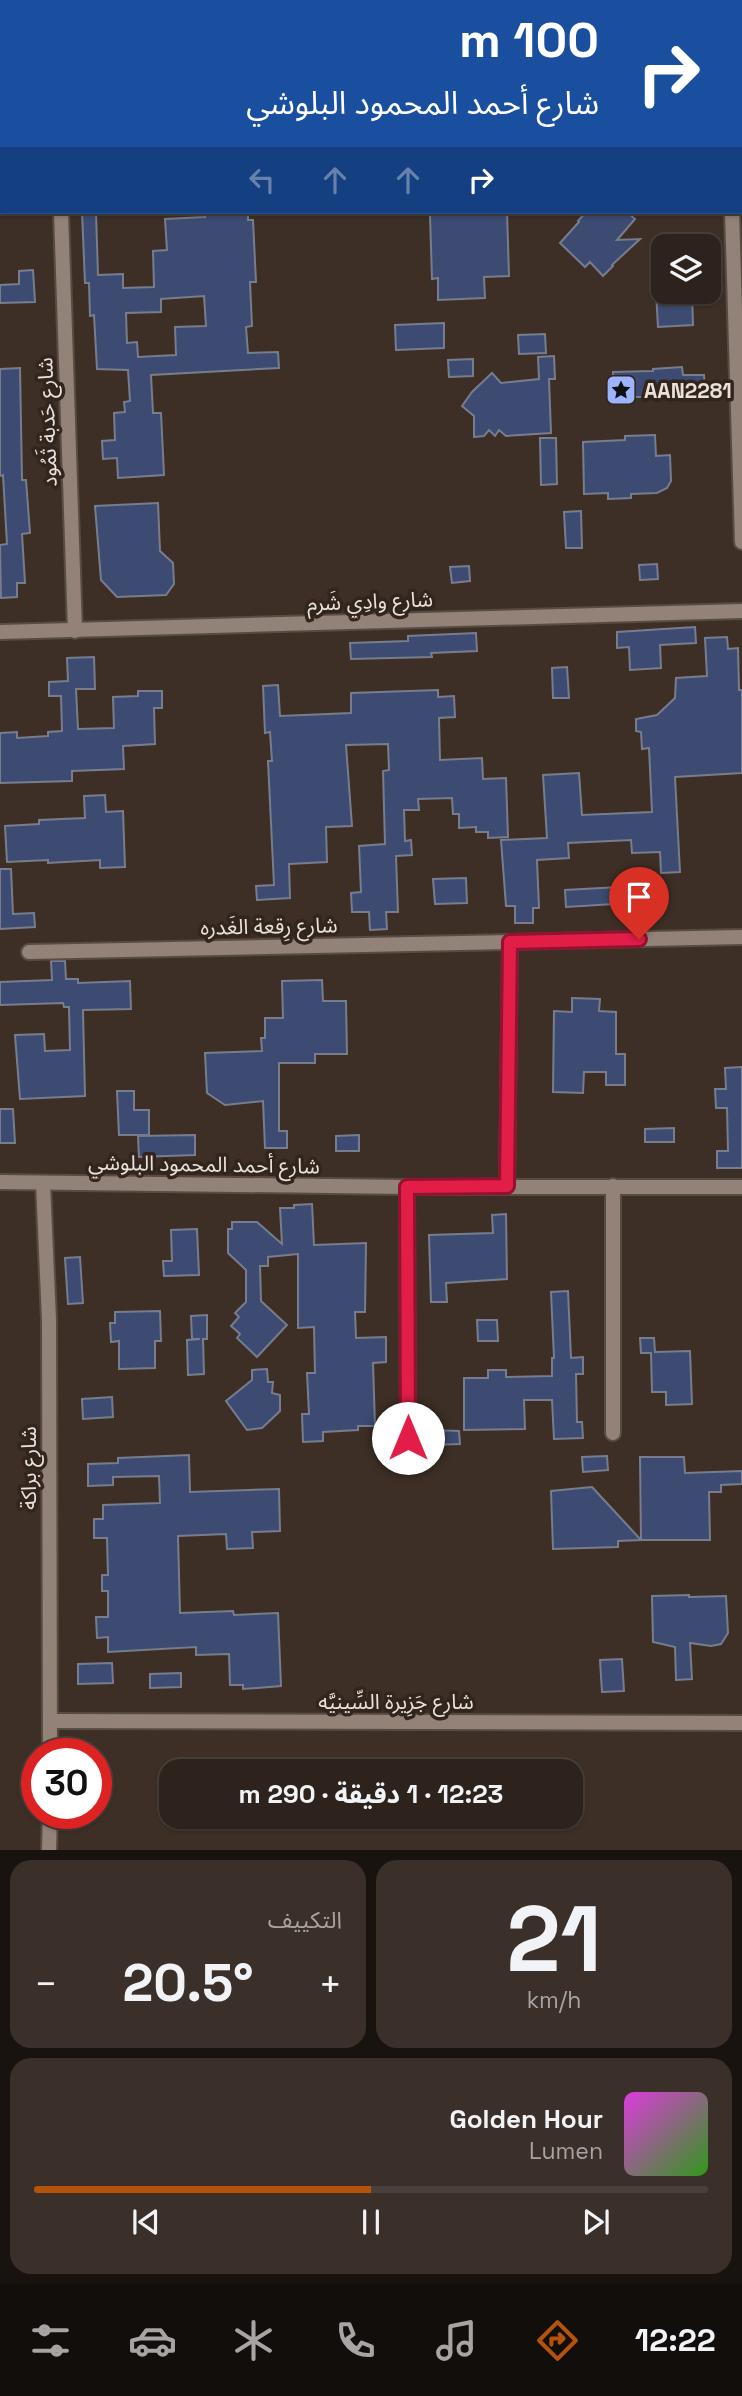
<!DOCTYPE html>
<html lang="ar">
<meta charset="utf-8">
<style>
body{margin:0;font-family:"Space Grotesk","Noto Sans Arabic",sans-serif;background:#3a2f29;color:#f1f3f6;direction:rtl;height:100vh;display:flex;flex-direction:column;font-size:26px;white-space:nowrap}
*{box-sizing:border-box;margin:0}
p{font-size:23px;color:#a7a4a3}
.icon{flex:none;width:38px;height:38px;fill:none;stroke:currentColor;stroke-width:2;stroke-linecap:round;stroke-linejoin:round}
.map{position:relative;height:1850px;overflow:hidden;direction:ltr}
.sheet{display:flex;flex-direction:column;gap:10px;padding:10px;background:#19130f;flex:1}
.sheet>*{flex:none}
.guide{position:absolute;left:0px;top:0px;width:742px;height:214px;box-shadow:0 2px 5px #0004,0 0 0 2px #49403b;direction:rtl;background:#1a4fa0;color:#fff;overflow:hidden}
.fabs{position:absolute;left:651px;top:234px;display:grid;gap:14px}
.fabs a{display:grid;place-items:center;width:70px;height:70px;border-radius:14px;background:#2e231c;box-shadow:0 2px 5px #0004,0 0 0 2px #49403b;font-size:35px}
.speed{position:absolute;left:21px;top:1738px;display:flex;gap:14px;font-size:35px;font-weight:700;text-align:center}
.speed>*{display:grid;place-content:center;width:91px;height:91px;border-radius:50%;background:#2e231c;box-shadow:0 2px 5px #0004,0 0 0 2px #49403b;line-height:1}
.speed .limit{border:10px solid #d22;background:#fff;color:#111}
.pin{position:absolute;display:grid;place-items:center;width:60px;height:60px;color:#fff;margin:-72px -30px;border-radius:50% 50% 50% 0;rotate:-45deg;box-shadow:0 0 7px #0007}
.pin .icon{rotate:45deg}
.me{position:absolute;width:77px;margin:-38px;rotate:0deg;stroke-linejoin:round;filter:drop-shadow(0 0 5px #0008)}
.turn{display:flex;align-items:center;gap:24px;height:147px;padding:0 28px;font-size:32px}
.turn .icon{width:91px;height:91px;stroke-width:2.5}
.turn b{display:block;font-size:49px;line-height:60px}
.lanes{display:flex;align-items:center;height:66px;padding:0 28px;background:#0003;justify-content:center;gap:35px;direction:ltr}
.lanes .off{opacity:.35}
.big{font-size:52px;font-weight:700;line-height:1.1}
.sheet .tile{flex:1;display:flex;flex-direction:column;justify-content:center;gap:10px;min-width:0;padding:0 24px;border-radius:21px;background:#3a2f29}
.sheet .dial{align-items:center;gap:0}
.dial b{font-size:91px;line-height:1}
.song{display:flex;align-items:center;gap:21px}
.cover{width:84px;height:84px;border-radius:10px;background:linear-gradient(135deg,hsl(300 70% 55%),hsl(110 70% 35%))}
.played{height:7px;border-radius:4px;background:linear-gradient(90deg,#b45309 50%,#49403b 50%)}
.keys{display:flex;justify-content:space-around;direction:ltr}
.heat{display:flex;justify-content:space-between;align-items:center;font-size:38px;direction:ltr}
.sheet .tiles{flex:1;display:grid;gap:10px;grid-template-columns:1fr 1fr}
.tile:last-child{grid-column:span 2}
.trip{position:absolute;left:159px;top:1759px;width:424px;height:70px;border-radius:21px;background:#2e231c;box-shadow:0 2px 5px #0004,0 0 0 2px #49403b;font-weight:700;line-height:70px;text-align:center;direction:rtl}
.tabs{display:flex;height:112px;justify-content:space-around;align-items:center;background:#120e0b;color:#a7a4a3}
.tabs .icon{width:49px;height:49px}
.tabs .on{color:#b45309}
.tabs b{font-size:32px;color:#f1f3f6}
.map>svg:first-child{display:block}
.building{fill:#3d4a71;stroke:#777d8d;stroke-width:2;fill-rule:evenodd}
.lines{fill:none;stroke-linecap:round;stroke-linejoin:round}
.street-casing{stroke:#574c44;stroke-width:18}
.street{stroke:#928277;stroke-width:14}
.route-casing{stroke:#92132f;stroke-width:18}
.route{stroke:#e11d48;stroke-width:12}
.labels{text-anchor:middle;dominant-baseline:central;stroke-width:7;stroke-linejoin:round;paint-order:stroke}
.poi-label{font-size:21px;font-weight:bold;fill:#eae1db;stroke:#32251d;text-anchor:start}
.street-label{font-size:21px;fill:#eae1db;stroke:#32251d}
</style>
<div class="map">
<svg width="742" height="1850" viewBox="0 0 742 1850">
<rect width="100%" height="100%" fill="#3d2f26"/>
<g class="building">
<path d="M82 212H96L98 275 123 274V288L154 287 153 251 167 250 165 219 205 217V212H248V220H253L256 282H250L252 326 246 327 248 353 278 352 279 368 151 375 153 413H161L164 475 118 478 117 458 103 459 102 441 115 440 114 413 125 412 124 402 130 401 128 370 97 369 94 315 90 316 89 283H85ZM204 296 206 326 175 327 176 355 138 357 137 342 127 343 126 313 161 312V299Z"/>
<path d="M507 212 509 276 484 277 485 298 438 300V278L432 279 430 215Z"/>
<path d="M586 212H627L635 219 617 240 640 239 612 265 613 266 603 276 590 262 585 267 560 243 579 222 578 221Z"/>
<path d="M33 270 35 302 0 303V285L19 284V271Z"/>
<path d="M656 292H689V294H692L693 325 658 327Z"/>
<path d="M444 323V348L396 350 395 325Z"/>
<path d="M545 334 546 353 519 354 518 335Z"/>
<path d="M554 356 555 379H549L551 433 506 436 499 430 495 436 489 430 484 436 474 437V416L462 406 472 392 492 373 501 383 539 379 538 357Z"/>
<path d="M473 359V376L449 377 448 360Z"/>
<path d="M682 367 683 375H704L705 390 684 391V397H614L613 372 653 371V369Z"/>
<path d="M20 368 22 480H26L30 533 22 534 25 583H17V597L1 598 0 545 7 544 3 475 0 476V369Z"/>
<path d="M655 435 656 456 670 455 671 481 667 488 657 493 631 494V498L608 499V493L584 494 583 442 625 440V436Z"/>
<path d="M540 438H556L557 484 541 485Z"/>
<path d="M158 503 160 551 173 563 174 584 166 595 117 597 101 580 95 506Z"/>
<path d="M581 511 582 548H566L564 512Z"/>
<path d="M657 564 658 579 640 580 639 565Z"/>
<path d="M469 566 470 581 452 583 450 567Z"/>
<path d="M695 627 696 643 660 645 661 668 630 670 629 647 617 648V632Z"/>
<path d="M476 633 477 651 431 653 432 657 351 659 350 643 408 641V636Z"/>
<path d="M727 637 728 649 738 648 739 690H742V773L675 777 680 872 661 873 660 852 632 853 631 840 568 843 569 858 537 860 539 908H533V923H515V906H506L501 840 547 838 543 775 579 773 582 815 652 812 649 748 642 749 641 732 636 731V719L657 715 675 698 676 678 707 676 705 638Z"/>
<path d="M94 657 95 689H76L78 729 114 728 113 697 138 696V691H162V708H154L155 744 123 746 124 769 72 771V781L0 783V733L17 732V738L48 736V732L62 731 61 696H49V682L68 681 67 658Z"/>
<path d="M567 667 569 698H553L552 668Z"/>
<path d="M278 685 280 716 351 713V693L438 690V697L454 696 455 717 439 718 440 760 482 758 483 779 506 778 508 837 488 838V832H476V827L459 828V814H453L452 798 418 799 419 810H404L405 841 411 840 412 855 396 856 398 912H386L387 929 370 930 369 912H352L351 893 361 892 359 846 385 844 383 771 389 770 388 744 346 745 352 826 326 827 327 862 289 864 290 898 257 900 256 886 274 885 268 761H272L270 732 265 733 263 686Z"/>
<path d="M105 795 106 812 123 811 125 867 100 868V860L48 863V860L7 862 5 826 39 824V820L85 818 84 796Z"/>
<path d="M0 869H11L13 914 34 913 35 927 0 929Z"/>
<path d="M466 878 467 903 435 904 433 879Z"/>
<path d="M619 887 620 902 614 904 566 907 565 890Z"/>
<path d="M51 961H65L66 979H78V983L130 981 131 1009 83 1010 85 1096 20 1099 15 1035 44 1034 45 1051 70 1050 69 1007H64L63 1003 0 1005V982L52 980Z"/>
<path d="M322 980 323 1001H346L347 1054H315V1063H279V1131H287V1148H265L263 1101 225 1105 207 1093 205 1053 262 1051 261 1038H265V1018H283L282 981Z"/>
<path d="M572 998 600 999 599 1011 616 1012V1054H625V1085H606V1072H584L583 1093 553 1092 554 1011 572 1012Z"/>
<path d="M742 1067V1168H717V1151H728L727 1108H716L715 1089H726L725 1068Z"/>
<path d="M117 1091H134V1110H149V1135H119Z"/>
<path d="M0 1109H13L15 1143H0Z"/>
<path d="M674 1128V1142H645V1129Z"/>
<path d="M195 1135V1155L139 1157 138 1136Z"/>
<path d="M359 1135V1151H336V1136Z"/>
<path d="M312 1204 314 1245 366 1243 365 1312H355L356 1338 386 1337V1362L373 1363 375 1426H358V1430L323 1432V1441L303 1442 302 1414H309L307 1373H315L314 1327 298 1328V1254L268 1257V1266H260L261 1301 287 1325 257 1357 237 1338 240 1334 231 1326 239 1317 235 1313 246 1302V1270L228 1253V1229H232V1222H257L282 1244 280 1208H294V1205Z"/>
<path d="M506 1214 507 1279 446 1283 447 1302H431L429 1235 493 1233 492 1215Z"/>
<path d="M197 1229 199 1275 164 1276 163 1261H172L171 1230Z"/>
<path d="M80 1257 83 1303 68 1304 65 1258Z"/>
<path d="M568 1291 571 1358 583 1357V1374H576L577 1422H582L583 1438 554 1439 552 1400H524L525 1429 464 1430V1378H488V1370H506V1377L552 1376V1358H554L551 1292Z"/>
<path d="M160 1311 161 1341H155V1368L119 1369V1341L111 1342 110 1323H115V1312Z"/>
<path d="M207 1315V1339H203L204 1374 188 1375 187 1340 200 1339H192L191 1316Z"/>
<path d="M477 1320H497L498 1341H478Z"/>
<path d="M640 1338H654L655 1352 690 1351 692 1404 666 1405V1392H652L651 1353H641Z"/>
<path d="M267 1369 268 1382H273L272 1393 280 1395V1411L262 1428 247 1430 226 1401 252 1380V1370Z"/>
<path d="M112 1397 113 1417 83 1419 82 1399Z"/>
<path d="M431 1430 459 1431 460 1444 431 1445Z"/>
<path d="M189 1455 190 1492 279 1489 280 1531 252 1532 253 1548 227 1549 226 1534 178 1536 180 1613 233 1611 234 1615 278 1613 281 1686 243 1689V1685H230L229 1654 196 1655V1647L108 1652V1637L97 1638 96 1617H108V1591H102V1575H108L107 1538H94V1519H103V1505L160 1503 159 1476 113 1477V1485L88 1486V1464L118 1463V1458Z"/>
<path d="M607 1456 608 1470 583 1472 582 1457Z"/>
<path d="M640 1457H684L685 1473 742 1471V1484L721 1485V1492H709L710 1540H641Z"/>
<path d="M592 1487 641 1540 618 1541V1547L553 1549 551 1491Z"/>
<path d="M689 1595V1597L726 1596 728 1633 721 1644 711 1646 690 1643 692 1679 676 1680 675 1647 653 1642 652 1596Z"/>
<path d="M622 1659 624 1691 602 1692 600 1660Z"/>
<path d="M112 1663 113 1683 78 1684V1664Z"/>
<path d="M181 1673V1687L150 1688V1674Z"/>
</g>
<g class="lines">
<g class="street-casing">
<g id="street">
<path d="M131 0V2"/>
<path d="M61 212 75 631"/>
<path d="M732 212 742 542"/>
<path d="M0 632 742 611"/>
<path d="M29 952 742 937"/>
<path d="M0 1182 407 1187H742"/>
<path d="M43 1183 49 1320 50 1754"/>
<path d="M507 1186 510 942"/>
<path d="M407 1187 408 1438"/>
<path d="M613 1433V1186"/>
<path d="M51 1721 742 1723"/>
<path d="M49 1850 50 1813"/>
</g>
</g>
<use href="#street" class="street"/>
</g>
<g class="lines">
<g class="route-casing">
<path id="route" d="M408 1438 407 1187 507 1186 510 942 639 939"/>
</g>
<use href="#route" class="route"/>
</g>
<defs>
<g id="sight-square" transform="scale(1.575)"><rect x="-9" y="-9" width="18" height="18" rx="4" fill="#9bb4fd" stroke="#32251d"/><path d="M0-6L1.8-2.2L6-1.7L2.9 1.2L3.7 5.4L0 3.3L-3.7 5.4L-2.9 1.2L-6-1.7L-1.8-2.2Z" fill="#111"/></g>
</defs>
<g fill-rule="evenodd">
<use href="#sight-square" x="621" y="390"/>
</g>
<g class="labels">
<g class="poi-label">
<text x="644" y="390">AAN2281</text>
</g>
<g class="street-label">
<text transform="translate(47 422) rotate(-92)">شارع حَدبة ثَمُود</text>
<text transform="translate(370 601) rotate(-2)">شارع وادِي شَرم</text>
<text transform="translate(269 926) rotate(-1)">شارع رِقعة الغَدره</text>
<text transform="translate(204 1164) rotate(1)">شارع أحمد المحمود البلوشي</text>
<text transform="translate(28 1468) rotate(-90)">شارع براكة</text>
<text x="396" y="1701">شارع جَزِيرة السِّينيَّه</text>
</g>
</g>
</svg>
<div class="fabs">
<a><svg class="icon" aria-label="layers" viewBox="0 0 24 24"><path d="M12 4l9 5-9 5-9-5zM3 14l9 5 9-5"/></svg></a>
</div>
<div class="speed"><div class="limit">30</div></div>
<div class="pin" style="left:639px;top:939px;background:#d93025"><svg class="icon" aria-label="arrive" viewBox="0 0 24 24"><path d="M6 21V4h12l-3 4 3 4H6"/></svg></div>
<svg class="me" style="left:408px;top:1438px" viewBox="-20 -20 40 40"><circle r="19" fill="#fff"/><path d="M0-13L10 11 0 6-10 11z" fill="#e11d48"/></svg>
<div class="trip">12:23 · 1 دقيقة · 290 m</div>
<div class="guide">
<div class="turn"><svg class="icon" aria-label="right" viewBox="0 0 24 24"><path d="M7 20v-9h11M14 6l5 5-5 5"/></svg><div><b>100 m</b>شارع أحمد المحمود البلوشي</div></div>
<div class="lanes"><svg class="icon off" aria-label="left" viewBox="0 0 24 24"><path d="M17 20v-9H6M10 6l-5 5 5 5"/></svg><svg class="icon off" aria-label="ahead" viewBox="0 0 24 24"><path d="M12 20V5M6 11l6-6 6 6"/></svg><svg class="icon off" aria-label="ahead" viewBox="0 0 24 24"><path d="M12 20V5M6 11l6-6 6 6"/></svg><svg class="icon" aria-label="right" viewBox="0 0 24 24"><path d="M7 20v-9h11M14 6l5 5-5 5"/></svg></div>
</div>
</div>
<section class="sheet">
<div class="tiles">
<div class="tile dial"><b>21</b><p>km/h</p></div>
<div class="tile"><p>التكييف</p>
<div class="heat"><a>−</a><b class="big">20.5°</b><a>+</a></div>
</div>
<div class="tile">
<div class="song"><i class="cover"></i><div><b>Golden Hour</b><p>Lumen</p></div></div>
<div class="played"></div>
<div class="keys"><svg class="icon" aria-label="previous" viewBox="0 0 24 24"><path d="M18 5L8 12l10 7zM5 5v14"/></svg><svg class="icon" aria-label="pause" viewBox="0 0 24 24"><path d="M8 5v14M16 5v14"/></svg><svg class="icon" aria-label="next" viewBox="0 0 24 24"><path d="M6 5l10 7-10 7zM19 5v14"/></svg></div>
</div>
</div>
</section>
<nav class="tabs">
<b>12:22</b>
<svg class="icon on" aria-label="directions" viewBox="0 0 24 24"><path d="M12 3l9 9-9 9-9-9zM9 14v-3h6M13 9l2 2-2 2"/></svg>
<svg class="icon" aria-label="music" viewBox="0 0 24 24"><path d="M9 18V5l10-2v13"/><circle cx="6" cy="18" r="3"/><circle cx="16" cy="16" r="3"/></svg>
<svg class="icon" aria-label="phone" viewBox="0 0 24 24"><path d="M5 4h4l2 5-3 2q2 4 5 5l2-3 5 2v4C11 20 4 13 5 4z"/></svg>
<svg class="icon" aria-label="climate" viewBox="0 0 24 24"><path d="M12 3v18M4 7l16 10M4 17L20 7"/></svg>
<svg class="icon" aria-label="car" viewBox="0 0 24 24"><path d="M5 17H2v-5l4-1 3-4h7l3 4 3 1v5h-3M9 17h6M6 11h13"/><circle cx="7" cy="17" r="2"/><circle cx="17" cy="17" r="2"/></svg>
<svg class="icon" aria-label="filters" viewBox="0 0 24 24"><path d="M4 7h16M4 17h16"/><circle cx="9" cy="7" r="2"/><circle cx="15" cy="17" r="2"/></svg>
</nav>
